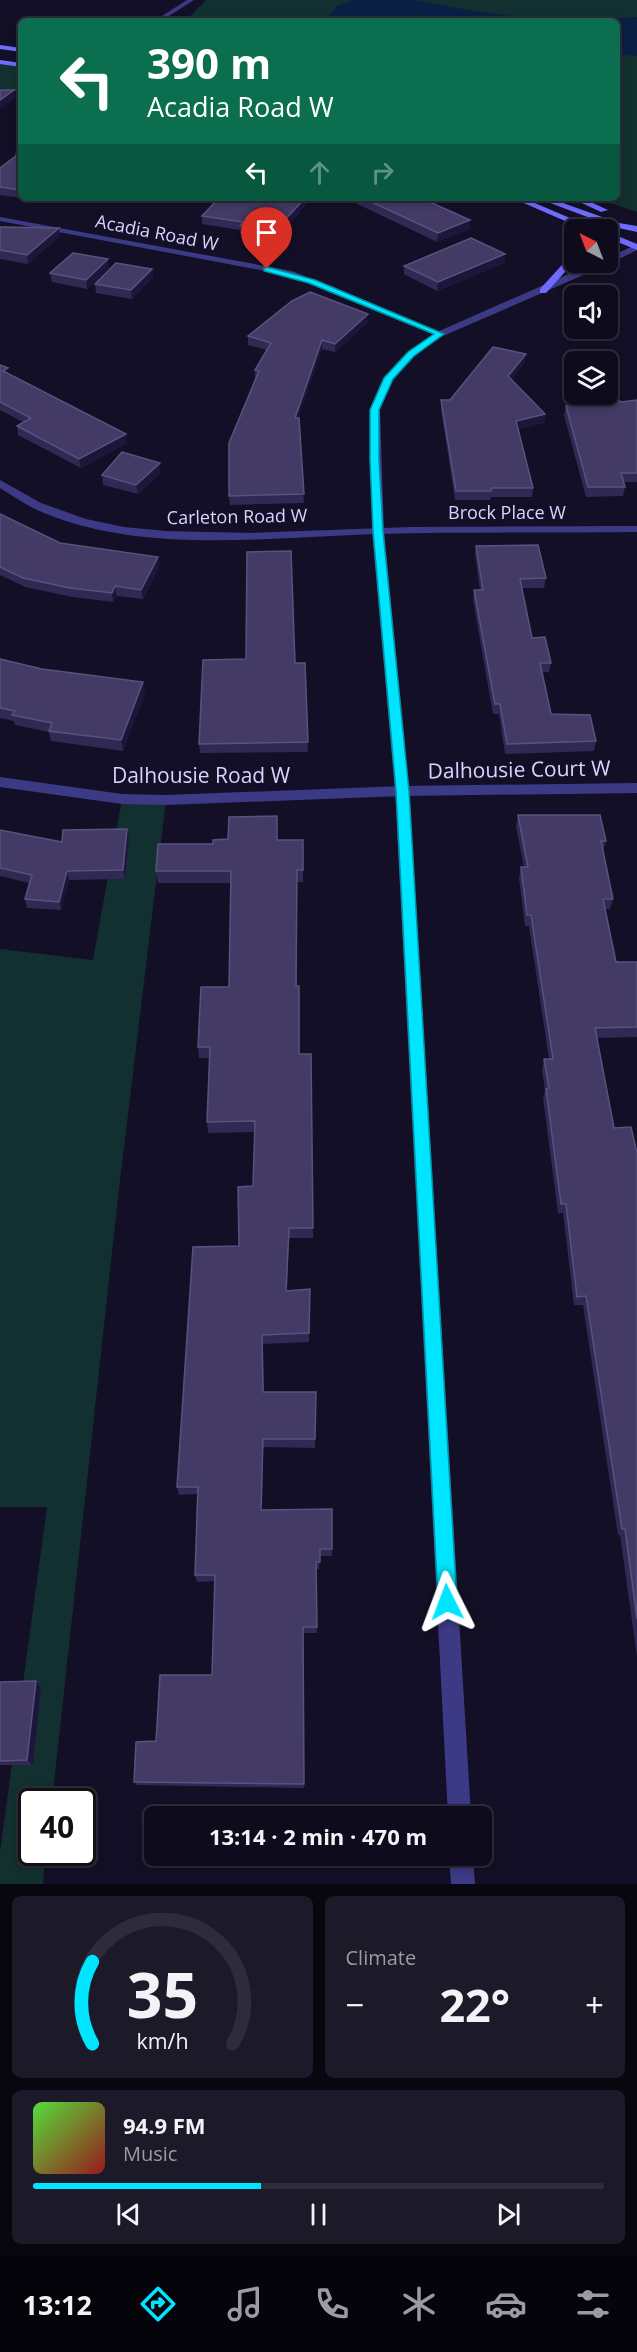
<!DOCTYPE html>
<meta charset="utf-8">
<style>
body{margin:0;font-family:"Open Sans",sans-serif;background:#1c1929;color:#f1f3f6;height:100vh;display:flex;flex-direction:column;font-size:22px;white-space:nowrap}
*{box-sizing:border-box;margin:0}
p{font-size:20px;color:#9b9ba3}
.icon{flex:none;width:33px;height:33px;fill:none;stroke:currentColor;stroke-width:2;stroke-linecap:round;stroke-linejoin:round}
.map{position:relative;height:1884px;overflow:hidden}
.side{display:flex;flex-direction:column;gap:12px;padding:12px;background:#08060f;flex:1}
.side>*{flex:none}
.guide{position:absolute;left:18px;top:18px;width:602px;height:183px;border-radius:9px;box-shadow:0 3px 9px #0003,0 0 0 2px #2e2b3b;background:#0b6e4f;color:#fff;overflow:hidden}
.needle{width:39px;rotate:318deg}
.controls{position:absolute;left:564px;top:219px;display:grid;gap:12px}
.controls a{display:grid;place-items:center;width:54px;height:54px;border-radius:9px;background:#0e0b1c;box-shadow:0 3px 9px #0003,0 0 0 2px #2e2b3b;font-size:30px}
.speed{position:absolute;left:18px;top:1788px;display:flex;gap:12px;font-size:30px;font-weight:700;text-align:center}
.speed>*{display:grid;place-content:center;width:78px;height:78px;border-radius:50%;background:#0e0b1c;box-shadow:0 3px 9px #0003,0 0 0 2px #2e2b3b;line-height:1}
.speed .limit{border:3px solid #111;border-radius:9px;background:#fff;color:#111}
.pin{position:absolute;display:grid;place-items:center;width:51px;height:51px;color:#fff;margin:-62px -26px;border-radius:50% 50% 50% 0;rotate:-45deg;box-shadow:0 0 6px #0007}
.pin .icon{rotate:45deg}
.me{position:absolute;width:66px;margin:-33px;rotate:357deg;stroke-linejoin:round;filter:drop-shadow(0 0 4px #0008)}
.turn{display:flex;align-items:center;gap:21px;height:126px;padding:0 30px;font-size:27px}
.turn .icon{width:78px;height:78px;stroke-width:2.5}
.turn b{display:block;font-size:42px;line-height:51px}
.lanes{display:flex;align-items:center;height:57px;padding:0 30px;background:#0003;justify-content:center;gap:30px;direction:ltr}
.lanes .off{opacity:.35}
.big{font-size:45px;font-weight:700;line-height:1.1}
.side .widget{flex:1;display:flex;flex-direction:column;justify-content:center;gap:9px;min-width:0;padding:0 21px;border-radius:9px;background:#1c1929}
.side .dial{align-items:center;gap:0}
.dial svg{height:156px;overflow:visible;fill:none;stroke:#2e2b3b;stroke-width:7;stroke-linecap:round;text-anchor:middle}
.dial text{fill:#f1f3f6;stroke:none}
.song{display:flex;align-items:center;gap:18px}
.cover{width:72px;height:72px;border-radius:9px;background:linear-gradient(135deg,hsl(110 70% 55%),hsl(0 70% 35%))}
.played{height:6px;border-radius:3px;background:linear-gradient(90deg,#00e5ff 40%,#2e2b3b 40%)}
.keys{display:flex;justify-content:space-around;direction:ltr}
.heat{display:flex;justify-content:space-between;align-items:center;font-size:33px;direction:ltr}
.side .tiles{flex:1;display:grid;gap:12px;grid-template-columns:1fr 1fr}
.widget:last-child{grid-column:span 2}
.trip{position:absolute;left:144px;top:1806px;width:348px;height:60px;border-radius:9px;background:#0e0b1c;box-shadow:0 3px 9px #0003,0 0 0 2px #2e2b3b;font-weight:700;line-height:60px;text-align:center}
.dock{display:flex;height:96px;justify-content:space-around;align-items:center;background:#06040b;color:#9b9ba3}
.dock .icon{width:42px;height:42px}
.dock .current{color:#00e5ff}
.dock b{font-size:27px;color:#f1f3f6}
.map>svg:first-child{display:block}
.green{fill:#12302f}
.water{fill:#0a1f44}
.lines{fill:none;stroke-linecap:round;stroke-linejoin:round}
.minor{fill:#3d3a85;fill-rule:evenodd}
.tertiary{fill:#3d3a85;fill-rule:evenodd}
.secondary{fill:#6f6bff;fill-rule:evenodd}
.wall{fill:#312854}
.shaded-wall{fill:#1d163a}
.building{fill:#433a66;stroke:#5a527e;stroke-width:1.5}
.route{fill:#00e5ff;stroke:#0095a6;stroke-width:1.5}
.labels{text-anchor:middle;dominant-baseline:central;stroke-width:6;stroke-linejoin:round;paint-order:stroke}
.far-street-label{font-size:18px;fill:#d9d4ff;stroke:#130f26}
.street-label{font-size:21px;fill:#d9d4ff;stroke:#130f26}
</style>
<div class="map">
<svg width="637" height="1884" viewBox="0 0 637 1884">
<rect width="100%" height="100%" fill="#130f26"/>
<g class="green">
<path d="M206 0H637V212L595 198H616V21H192L191 15Z"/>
<path d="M0 62 21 65V93L0 89Z"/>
<path d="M122 799 166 800 119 1189 52 1801 32 1802V1852L46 1853 43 1884H0V1852L47 1507H0V949L93 960Z"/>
</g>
<path class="water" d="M354 0H416L473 11 519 17 589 20 637 17V56L617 54 616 21H325L337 6Z"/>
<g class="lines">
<g class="minor">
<path d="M0 217 292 271 445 334 437 336 287 275 0 221Z"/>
<path d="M0 480 41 503 86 519 124 527 166 531 250 533 410 527 637 526V532C550 533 464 532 377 534 268 537 138 556 35 509 23 503 12 495 0 488Z"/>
<path d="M0 777 122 794 166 795 402 786 637 783V793L402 796 166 805 122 804 0 787Z"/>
</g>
<g class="tertiary">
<path d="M187 0H194L161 21H154Z"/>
<path d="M637 244V250L611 263 443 336 414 356 392 379 380 410 384 531 409 791 471 1816H448L395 791 372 531 370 410 385 376 408 352 437 332 596 262H608V258Z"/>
<path d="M449 1856H473L475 1884H451Z"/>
</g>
<g class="secondary">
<path d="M0 45 21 48V52L0 49Z"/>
<path d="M0 60 21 63V67L0 64Z"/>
<path d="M512 198H523L598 230H586Z"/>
<path d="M537 198H549L619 223 637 226V232L614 227Z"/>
<path d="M571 198H582L608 210 601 212Z"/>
<path d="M608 232 637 244V250L608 238Z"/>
<path d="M571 255H574V262L546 293H540V289Z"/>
</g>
</g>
<g class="wall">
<path d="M21 150 22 198 0 195V168L16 156V154Z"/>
<path d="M312 198 275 240 240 234V230L202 224V216Z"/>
<path d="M345 198H421L470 229 437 242Z"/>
<path d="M0 227 59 228 60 236 28 264 0 259Z"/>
<path d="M505 254 504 263 437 291 404 274V266Z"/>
<path d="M109 267 87 289 52 282 50 273Z"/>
<path d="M152 269 153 277 132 299 96 293 95 284Z"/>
<path d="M367 323 335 352 322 349 298 418 304 503 230 505 229 496 255 379V370L267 350 248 345V336Z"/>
<path d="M526 354 524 363 511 380 545 414 544 423 518 429 533 488 532 497H491L490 500H455L441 409V400H450Z"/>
<path d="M0 365 8 374 127 443 81 468 18 435 17 426 23 422 0 410Z"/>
<path d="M637 400V482H624L625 487 623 496 586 497 564 415 566 406 621 402Z"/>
<path d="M161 473 138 494 103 485 102 475Z"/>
<path d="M0 514 60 543 158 557 159 567 143 599 117 596 113 602 72 597 25 587 0 575Z"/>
<path d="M476 546 546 578 544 588H522L532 638 551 663 549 672H542L551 714 596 741 594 751 505 754 499 714H493L473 600 474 590H480L475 555Z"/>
<path d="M0 659 145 693 123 751 51 741 49 732 15 725 14 721 0 718Z"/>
<path d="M295 663H305L308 752 200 753 199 744Z"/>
<path d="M518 815 606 841 603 851 613 899 610 909H605L616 962H637V1037L597 1038 614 1128 637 1153V1657L620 1535H618L583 1305H574L563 1213H558L543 1098 545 1091 542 1069 544 1059H549L529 926H525L519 878 521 867H524L516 826Z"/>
<path d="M127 829 129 838 125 879 69 880 61 910 27 908 25 899 29 883 0 876V830L62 842Z"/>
<path d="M278 840H303V882H297V986L300 1054H311L313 1238H289L287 1291 310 1289 309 1342 263 1344 264 1392H316L315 1448 263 1447 262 1510 332 1509V1556H320L319 1569H316L317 1633H303L304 1788 137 1785 134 1782 156 1741 212 1675 215 1581 197 1582 195 1575 197 1494 179 1495 177 1487 239 1246 253 1186 255 1132 208 1133 207 1122 210 1058H199L198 1047 229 987 231 883H158L156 871 213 844Z"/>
<path d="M0 1682 41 1687 33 1765H0Z"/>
</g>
<g class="shaded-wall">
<path d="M14 90 15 98 0 109V100Z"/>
<path d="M305 198H312L275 240V231Z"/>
<path d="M470 220V229L437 242 438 233Z"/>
<path d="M59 228 60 236 28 264 27 255Z"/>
<path d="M505 254 504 263 437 291 438 282Z"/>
<path d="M108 259 109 267 87 289 86 280Z"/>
<path d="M152 269 153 277 132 299 131 290Z"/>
<path d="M368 314 367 323 335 352V344Z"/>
<path d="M322 340V349L295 427V418Z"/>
<path d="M526 354 524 363 507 385 508 376Z"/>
<path d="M545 414 544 423 514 430 516 421Z"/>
<path d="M126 434 127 443 81 468 79 459Z"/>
<path d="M160 463 161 473 138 494 136 485Z"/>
<path d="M158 557 159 567 143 599 141 590Z"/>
<path d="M115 586 117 596 113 602 112 593Z"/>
<path d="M143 682 145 693 123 751 121 740Z"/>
<path d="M127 829 129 838 125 879 123 870Z"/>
<path d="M67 871 69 880 61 910 59 902Z"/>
<path d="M289 1228V1238L286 1300V1291Z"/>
<path d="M263 1439V1447L262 1518 261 1510Z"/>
<path d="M36 1681 41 1687 33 1765 27 1760Z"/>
</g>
<g class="building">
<path d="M0 90H14L0 100Z"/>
<path d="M21 150V189L20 190 0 187V168L17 155 16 154Z"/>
<path d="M219 198H305L275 231 240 226 243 222 202 216Z"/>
<path d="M363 198H421L470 220 438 233Z"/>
<path d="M0 227 59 228 27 255 0 250Z"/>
<path d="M471 238 505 254 438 282 404 266Z"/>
<path d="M73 253 108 259 86 280 50 273Z"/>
<path d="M116 263 152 269 131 290 95 284Z"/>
<path d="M310 292 368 314 335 344 322 340 295 418H299L304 494 229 496V443L259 371 255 370 271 343 248 336 292 301Z"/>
<path d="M493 347 526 354 508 376 545 414 516 421 533 488H491V491H456L441 400H450Z"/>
<path d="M0 365 8 368 3 371 126 434 79 459 17 426 31 418 0 402Z"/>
<path d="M616 398 621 402 637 400V473H621L625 487H588L566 406 590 400 594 404Z"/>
<path d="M122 452 160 463 136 485 102 475Z"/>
<path d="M0 514 60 543 158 557 141 590 115 586 112 593 70 588 23 578 0 567Z"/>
<path d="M538 545 546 578 520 579 532 638 545 637 551 663H540L551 714 590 715 596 741 507 744 500 704H495L474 590H483L476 546Z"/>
<path d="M291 551 295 663H305L308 742 199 744 203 660 246 659 247 552Z"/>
<path d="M0 659 42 669 143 682 121 740 49 731 52 723 12 715 15 711 0 708Z"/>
<path d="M518 815H600L606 841H601L613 899H603L616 962H637V1027L595 1028 614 1128 631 1127 637 1153V1619L625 1529H622L586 1296 577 1297 566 1204H561L546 1089 549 1088 544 1059H553L531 915H527L521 867H528Z"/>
<path d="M277 816V840H303V870H297L296 986H299V1054H311L313 1228H289L286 1291 310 1289 309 1333 262 1335 263 1392H316L315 1439H263L261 1510 332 1509V1549H320V1562H316L317 1627H303L304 1784 134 1782 136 1742 156 1741 160 1675H212L215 1575H195L198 1487H177L193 1247 239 1246 238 1187 253 1186 255 1121 207 1122 210 1047H198L201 987H229L231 871H156L158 844H213V840L228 839 229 817Z"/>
<path d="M127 829 123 870 67 871 59 902 25 899 32 875 0 868V830L62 842 63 830Z"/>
<path d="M36 1681 27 1760 0 1761V1682Z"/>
</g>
<path class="route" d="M267 267 315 280 444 334 414 356 393 379 379 410V460L383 531 409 791 457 1602 454 1609 447 1611 440 1609 438 1602 396 791 373 531 370 460V410L384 378 408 352 434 334 309 283 264 271V268Z"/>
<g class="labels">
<g class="far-street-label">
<text transform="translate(157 232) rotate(11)">Acadia Road W</text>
<text x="507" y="512">Brock Place W</text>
<text transform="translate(237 516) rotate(-1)">Carleton Road W</text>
</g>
<g class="street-label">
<text transform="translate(519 769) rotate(-1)">Dalhousie Court W</text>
<text x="201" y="775">Dalhousie Road W</text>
</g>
</g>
</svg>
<div class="controls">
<a><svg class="needle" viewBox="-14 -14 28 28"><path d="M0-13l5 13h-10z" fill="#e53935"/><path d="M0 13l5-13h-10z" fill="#9b9ba3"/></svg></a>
<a><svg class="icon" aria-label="sound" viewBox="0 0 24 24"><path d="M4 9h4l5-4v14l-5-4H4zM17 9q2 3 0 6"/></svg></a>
<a><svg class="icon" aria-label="layers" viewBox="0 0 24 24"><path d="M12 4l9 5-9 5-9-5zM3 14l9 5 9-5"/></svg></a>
</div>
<div class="speed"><div class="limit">40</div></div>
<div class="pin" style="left:267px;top:269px;background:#d93025"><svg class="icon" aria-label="arrive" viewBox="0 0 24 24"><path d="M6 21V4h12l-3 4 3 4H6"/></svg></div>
<svg class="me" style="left:447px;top:1602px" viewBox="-20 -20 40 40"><path d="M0-17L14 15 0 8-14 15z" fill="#00e5ff" stroke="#fff" stroke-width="4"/></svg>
<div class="trip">13:14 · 2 min · 470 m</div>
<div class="guide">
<div class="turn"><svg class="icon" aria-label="left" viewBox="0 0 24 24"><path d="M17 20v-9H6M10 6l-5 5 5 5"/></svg><div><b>390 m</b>Acadia Road W</div></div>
<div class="lanes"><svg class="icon" aria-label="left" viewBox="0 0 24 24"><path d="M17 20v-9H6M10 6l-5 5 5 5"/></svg><svg class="icon off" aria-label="ahead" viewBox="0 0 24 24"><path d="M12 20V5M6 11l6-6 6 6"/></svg><svg class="icon off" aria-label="right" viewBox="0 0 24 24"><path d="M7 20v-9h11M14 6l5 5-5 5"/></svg></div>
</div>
</div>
<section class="side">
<div class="tiles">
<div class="widget dial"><svg viewBox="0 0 100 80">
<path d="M14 69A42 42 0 1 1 86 69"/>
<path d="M14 69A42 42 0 0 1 14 27" stroke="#00e5ff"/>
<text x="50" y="56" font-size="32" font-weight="700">35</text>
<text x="50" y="72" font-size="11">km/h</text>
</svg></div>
<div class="widget"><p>Climate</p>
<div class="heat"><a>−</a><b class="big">22°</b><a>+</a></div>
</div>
<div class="widget">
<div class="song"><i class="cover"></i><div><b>94.9 FM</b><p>Music</p></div></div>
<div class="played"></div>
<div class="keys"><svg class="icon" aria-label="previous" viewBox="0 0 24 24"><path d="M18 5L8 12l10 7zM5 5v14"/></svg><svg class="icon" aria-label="pause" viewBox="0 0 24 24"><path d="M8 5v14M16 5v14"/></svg><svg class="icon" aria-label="next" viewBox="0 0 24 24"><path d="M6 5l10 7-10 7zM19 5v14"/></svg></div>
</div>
</div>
</section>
<nav class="dock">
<b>13:12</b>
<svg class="icon current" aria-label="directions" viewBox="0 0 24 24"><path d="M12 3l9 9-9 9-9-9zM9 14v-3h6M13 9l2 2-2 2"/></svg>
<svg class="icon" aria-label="music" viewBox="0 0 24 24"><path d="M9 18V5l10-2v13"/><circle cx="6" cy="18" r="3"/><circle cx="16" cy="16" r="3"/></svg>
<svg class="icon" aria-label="phone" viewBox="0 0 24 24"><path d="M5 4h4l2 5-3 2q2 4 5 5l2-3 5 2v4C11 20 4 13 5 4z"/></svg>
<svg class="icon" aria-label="climate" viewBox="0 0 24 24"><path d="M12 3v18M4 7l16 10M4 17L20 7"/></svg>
<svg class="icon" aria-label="car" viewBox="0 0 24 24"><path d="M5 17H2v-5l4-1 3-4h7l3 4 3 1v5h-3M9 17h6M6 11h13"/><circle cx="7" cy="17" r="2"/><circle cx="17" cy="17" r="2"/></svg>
<svg class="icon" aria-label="filters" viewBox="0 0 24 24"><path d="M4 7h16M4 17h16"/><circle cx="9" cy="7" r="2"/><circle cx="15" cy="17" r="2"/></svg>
</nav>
